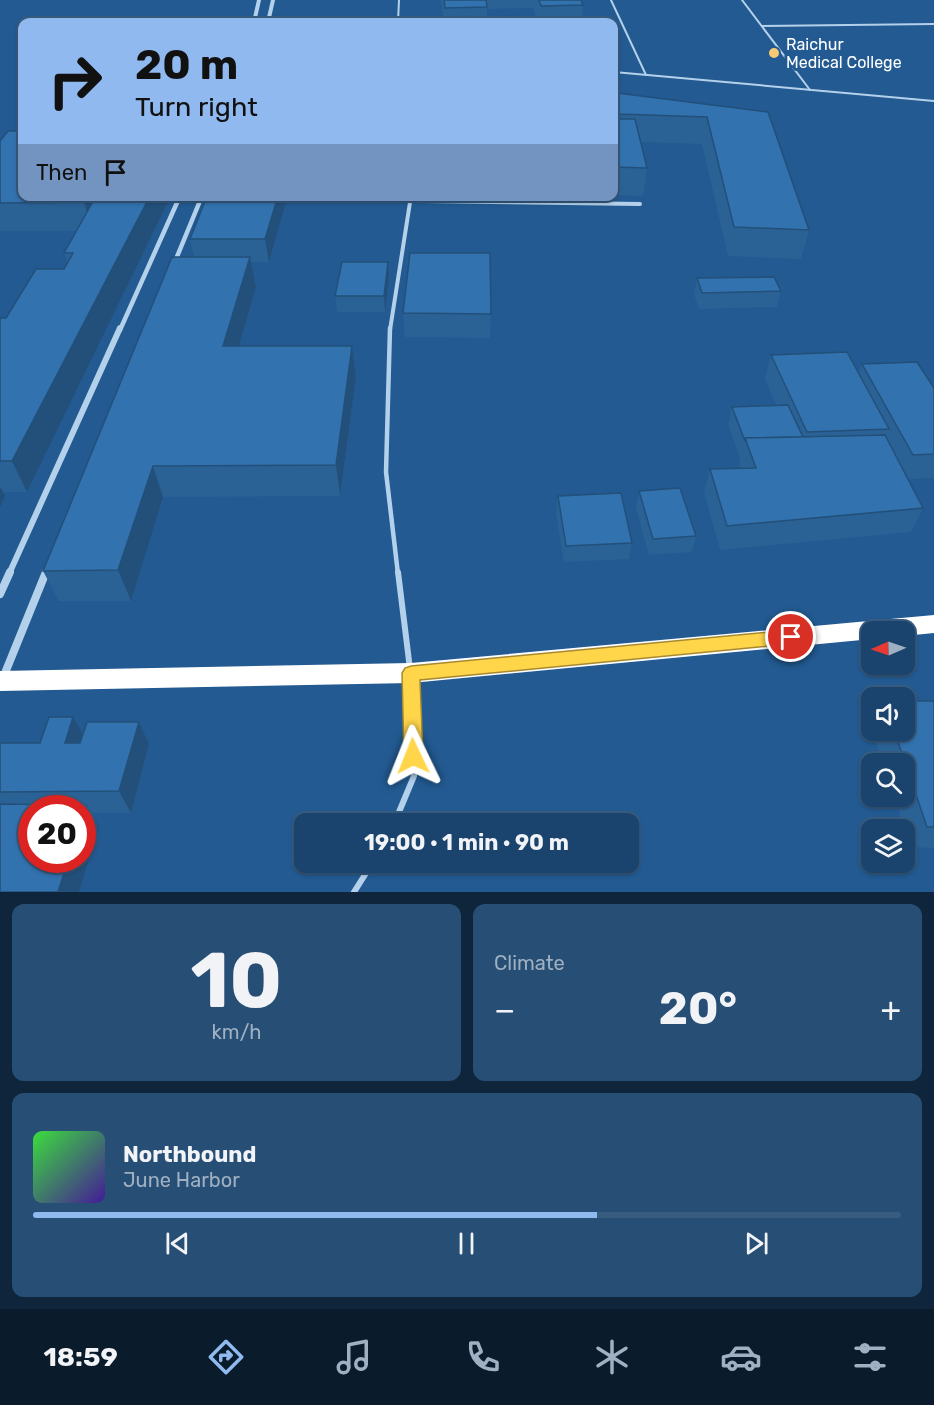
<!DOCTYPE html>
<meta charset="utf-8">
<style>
body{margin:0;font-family:Rubik,sans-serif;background:#274e75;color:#f1f3f6;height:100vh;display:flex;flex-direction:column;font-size:22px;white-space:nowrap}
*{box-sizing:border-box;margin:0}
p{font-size:20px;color:#9fb0c2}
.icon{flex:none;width:33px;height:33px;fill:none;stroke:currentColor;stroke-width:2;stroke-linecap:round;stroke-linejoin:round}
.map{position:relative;height:892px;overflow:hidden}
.drawer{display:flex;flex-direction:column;gap:12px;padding:12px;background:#0e253c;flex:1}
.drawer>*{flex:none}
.banner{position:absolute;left:18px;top:18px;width:600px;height:183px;border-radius:12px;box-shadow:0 2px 4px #0004,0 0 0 2px #385c80;background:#90b9f0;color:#111;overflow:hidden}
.needle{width:39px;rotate:268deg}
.controls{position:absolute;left:861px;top:621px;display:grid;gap:12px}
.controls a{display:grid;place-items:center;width:54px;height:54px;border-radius:12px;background:#1a446d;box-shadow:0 2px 4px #0004,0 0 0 2px #385c80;font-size:30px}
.speed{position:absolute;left:18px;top:795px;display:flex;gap:12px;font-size:30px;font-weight:700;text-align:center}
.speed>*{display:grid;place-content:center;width:78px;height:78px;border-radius:50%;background:#1a446d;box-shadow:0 2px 4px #0004,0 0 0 2px #385c80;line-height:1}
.speed .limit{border:9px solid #d22;background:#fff;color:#111}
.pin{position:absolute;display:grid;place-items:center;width:51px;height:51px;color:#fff;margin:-26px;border:3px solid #fff;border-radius:50%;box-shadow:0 2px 6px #0007}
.me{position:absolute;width:66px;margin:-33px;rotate:358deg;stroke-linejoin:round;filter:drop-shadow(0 0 4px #0008)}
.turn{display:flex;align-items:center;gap:21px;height:126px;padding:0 18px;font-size:27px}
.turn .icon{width:78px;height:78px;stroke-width:2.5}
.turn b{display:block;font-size:42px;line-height:51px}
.then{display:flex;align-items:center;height:57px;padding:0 18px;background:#0003;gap:12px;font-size:22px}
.big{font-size:45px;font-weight:700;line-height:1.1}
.drawer .tile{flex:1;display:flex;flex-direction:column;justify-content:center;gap:9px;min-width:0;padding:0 21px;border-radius:12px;background:#274e75}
.drawer .dial{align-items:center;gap:0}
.dial b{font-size:78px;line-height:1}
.song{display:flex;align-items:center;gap:18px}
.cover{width:72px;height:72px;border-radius:9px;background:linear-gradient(135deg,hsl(120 70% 55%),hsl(260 70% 35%))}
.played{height:6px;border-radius:3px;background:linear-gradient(90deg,#90b9f0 65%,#385c80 65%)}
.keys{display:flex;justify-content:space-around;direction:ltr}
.heat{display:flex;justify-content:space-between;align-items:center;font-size:33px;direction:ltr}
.drawer .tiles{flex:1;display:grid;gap:12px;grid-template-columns:1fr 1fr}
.tile:last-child{grid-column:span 2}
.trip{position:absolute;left:294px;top:813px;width:345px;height:60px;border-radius:12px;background:#1a446d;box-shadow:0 2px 4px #0004,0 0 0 2px #385c80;font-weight:700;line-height:60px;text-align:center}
.tabs{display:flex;height:96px;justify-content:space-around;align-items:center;background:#0a1b2c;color:#9fb0c2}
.tabs .icon{width:42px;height:42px}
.tabs .current{color:#90b9f0}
.tabs b{font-size:27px;color:#f1f3f6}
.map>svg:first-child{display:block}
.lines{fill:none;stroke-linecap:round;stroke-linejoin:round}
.lane-far3{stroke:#b4d1ec;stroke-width:2}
.lane-far2{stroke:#b4d1ec;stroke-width:4}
.lane-far1{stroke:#b4d1ec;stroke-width:4.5}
.lane{stroke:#b4d1ec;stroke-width:6}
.street-far3{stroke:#b4d1ec;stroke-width:4}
.street-far2{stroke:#b4d1ec;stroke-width:4.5}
.street-far1{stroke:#b4d1ec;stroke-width:6}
.street{stroke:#b4d1ec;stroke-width:8}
.highway{fill:#fff;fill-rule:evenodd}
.wall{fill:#2b6296}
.shaded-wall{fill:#23507a}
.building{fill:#3272ae;stroke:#23507a;stroke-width:1.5}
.route{fill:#ffd54a;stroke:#a68a30;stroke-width:1.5}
.poi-dot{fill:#f8ca76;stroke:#225a91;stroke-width:2}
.labels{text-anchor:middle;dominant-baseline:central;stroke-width:6;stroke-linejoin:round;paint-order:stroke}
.far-poi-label{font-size:16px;fill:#fff;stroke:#225a91;text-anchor:start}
</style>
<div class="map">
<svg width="934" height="892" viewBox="0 0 934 892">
<rect width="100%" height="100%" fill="#225a91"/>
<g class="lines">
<g class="lane-far3">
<path d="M611 0 646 75"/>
<path d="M742 0 810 90"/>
<path d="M398 22 399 0"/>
<path d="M762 26 934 24"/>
<path d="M614 72 934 101"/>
</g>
<g class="lane-far2">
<path d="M282 199 640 204"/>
<path d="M390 330 411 196"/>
</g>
<path class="lane-far1" d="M390 328 386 472 398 574"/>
<g class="lane">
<path d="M398 572 410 669"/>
<path d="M394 824 414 776 411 677"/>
<path d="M354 892 373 862"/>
</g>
<g class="street-far3">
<path d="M254 22 259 0"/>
<path d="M268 22 273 0"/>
</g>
<g class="street-far2">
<path d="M174 264 202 196"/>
<path d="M120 330 180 196"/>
</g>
<g class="street-far1">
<path d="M9 574 120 328"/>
<path d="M46 574 48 568"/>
</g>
<g class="street">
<path d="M0 594 10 572"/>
<path d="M3 678 46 572"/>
</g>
<path class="highway" d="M934 615V633L904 636V632H872V639L411 683 0 691V671L411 663Z"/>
</g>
<g class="wall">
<path d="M441 0H581L583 5 582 22H538L533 8 487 9V22H444Z"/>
<path d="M617 93 768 112 809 230 801 259 728 256 702 144 641 142 647 168 643 196 614 195V119Z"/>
<path d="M0 141 22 196H171L27 492H3L5 496 0 507V318H6L64 269 67 263 64 253 77 231H0Z"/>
<path d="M207 196H285L286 202 269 262H251L256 287 239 346H352L356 377 340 496 163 497 131 601H59L43 571 194 257 190 239Z"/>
<path d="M388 262 389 278 385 312H337L335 296Z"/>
<path d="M697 278 781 291 777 307 699 309 694 294Z"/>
<path d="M403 313 491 314 490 338 405 337Z"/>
<path d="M771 355 858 373 862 364 934 388V478L908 479 923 508 911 532 720 550 704 493 710 469H741L739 463 740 458 728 424 732 407 776 405 765 379Z"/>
<path d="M639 491 696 536 692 552 649 555 636 508Z"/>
<path d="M558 496 632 543 629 559 564 562 556 513Z"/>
<path d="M934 701V848L911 847 894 796H904V764H883L872 730H904Z"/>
<path d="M73 717 83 735 139 722 149 744 131 813H90L99 827 79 892H0V743H40Z"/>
</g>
<g class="shaded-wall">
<path d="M88 196H112L93 231 84 202Z"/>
<path d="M150 196H171L27 492 12 461Z"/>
<path d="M278 196H285L286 202 269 262 265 239Z"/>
<path d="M250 257 256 287 230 377 223 346Z"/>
<path d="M388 262 389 278 385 312 384 296Z"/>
<path d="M352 346 356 377 340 496 336 465Z"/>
<path d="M153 466 163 497 131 601 118 570Z"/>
<path d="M1 488 5 496 0 507V489Z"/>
<path d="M73 717 86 740 78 765 65 743Z"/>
<path d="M139 722 149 744 131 813 119 791Z"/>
<path d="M86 805 99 827 79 892H58L68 860H82V815Z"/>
</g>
<g class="building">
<path d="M444 0H486L487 7 445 8Z"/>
<path d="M539 0H581L583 5 541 6Z"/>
<path d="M617 93 768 112 809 230 734 227 707 117 618 114Z"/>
<path d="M614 119H635L647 168 614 167Z"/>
<path d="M8 131H22V196H88L84 202 0 203V141Z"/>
<path d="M96 196H150L12 461H0V318H6L36 269H64L73 253H64Z"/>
<path d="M207 196H278L265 239H190Z"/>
<path d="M410 253H490L491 314 403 313Z"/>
<path d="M172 257H250L223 346H352L336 465 153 466 118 570 43 571Z"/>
<path d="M342 262H388L384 296H335Z"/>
<path d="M774 277 781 291 702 293 697 278Z"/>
<path d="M847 352 889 429 807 432 771 355Z"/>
<path d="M917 362 934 388V454L913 455 862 364Z"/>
<path d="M788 405 803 437 745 438V441L732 407Z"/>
<path d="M885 435 923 508 727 526 710 469 756 468 745 438Z"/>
<path d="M680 488 696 536 653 539 639 491Z"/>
<path d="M621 493 632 543 566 546 558 496Z"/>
<path d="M904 701H934V827H927L894 730H904Z"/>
<path d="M49 717H73L65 743H80L87 722H139L119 791 0 792V743H40Z"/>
<path d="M0 804 86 805 82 815V808H32V860H68L58 892H0Z"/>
</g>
<path class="route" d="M791 630 797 632 800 637 797 642 791 644 420 680 423 756 420 762 413 764 407 762 404 756 402 673 405 668 411 666Z"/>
<circle class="poi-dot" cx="774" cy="53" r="6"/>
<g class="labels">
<g class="far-poi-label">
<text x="786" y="44">Raichur<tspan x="786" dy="18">Medical College</tspan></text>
</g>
</g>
</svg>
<div class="controls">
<a><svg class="needle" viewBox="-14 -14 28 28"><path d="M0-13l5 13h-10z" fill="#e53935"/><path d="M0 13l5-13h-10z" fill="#9fb0c2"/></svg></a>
<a><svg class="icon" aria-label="sound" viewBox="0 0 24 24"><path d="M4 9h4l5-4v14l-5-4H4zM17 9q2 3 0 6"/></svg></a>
<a><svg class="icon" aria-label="search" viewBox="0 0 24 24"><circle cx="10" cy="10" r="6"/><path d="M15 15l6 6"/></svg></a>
<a><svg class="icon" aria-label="layers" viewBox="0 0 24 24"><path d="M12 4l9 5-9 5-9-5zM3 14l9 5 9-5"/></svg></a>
</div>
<div class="speed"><div class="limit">20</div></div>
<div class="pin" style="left:791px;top:637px;background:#d93025"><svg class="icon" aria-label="arrive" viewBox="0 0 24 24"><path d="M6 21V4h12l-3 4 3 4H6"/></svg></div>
<svg class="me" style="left:413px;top:756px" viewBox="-20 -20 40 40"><path d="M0-17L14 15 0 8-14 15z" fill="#ffd54a" stroke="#fff" stroke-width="4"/></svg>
<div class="trip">19:00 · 1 min · 90 m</div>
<div class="banner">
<div class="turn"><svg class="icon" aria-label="right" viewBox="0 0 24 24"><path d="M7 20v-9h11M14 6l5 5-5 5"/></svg><div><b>20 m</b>Turn right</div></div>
<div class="then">Then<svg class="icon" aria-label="arrive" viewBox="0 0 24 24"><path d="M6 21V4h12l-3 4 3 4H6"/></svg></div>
</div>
</div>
<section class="drawer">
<div class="tiles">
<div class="tile dial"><b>10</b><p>km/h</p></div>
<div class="tile"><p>Climate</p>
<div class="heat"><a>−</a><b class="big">20°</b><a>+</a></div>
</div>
<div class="tile">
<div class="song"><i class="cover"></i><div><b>Northbound</b><p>June Harbor</p></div></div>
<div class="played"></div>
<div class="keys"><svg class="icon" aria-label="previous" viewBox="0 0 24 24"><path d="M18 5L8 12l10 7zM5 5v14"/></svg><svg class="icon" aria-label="pause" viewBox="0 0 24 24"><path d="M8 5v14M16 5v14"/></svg><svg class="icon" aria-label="next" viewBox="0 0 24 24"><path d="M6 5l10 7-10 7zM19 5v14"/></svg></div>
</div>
</div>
</section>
<nav class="tabs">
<b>18:59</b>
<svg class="icon current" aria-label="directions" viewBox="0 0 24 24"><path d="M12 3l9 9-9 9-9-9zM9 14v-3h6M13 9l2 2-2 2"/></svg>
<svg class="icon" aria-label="music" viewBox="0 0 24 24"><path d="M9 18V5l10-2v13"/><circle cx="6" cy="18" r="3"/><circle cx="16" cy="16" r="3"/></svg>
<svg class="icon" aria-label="phone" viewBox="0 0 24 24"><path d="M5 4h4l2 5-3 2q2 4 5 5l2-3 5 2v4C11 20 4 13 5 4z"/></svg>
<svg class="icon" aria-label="climate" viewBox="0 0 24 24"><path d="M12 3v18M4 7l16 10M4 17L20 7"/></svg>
<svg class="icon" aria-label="car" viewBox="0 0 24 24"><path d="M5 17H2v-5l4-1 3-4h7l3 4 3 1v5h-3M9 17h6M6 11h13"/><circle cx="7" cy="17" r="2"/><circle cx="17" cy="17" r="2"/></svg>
<svg class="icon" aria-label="filters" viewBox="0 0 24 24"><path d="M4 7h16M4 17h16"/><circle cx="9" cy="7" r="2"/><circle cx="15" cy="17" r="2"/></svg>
</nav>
